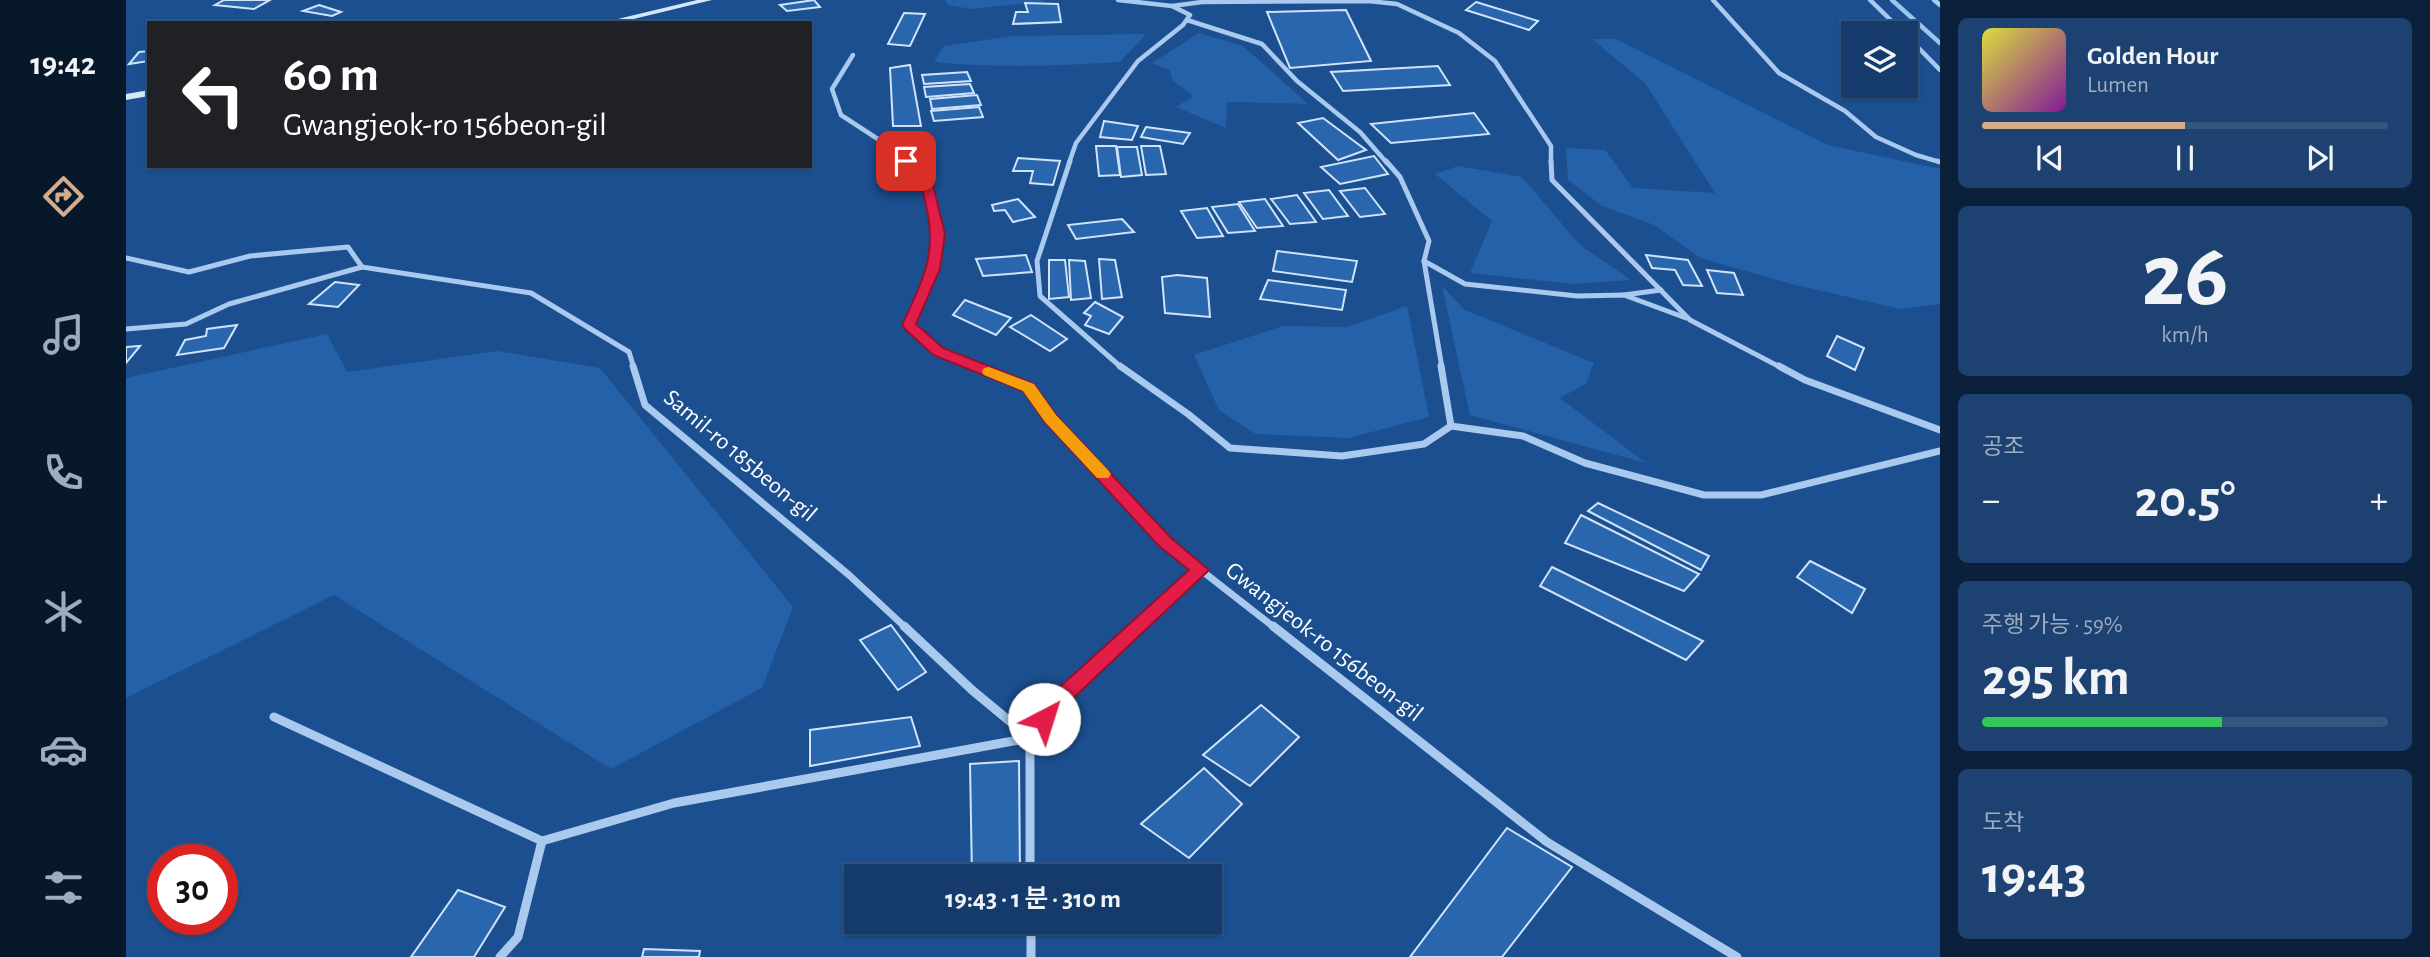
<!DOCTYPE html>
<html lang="ko">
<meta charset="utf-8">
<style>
body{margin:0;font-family:"Alegreya Sans","Noto Sans KR",sans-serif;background:#1d4271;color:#f1f3f6;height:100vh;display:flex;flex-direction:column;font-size:26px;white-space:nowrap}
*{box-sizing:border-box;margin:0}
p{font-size:23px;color:#9dadc1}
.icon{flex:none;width:38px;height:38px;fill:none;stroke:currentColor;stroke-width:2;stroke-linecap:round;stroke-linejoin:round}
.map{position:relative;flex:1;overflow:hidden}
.panel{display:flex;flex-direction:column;gap:18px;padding:18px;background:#0b203b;width:490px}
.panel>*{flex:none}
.guide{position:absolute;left:21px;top:21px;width:665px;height:147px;border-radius:0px;box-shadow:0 2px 5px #0004,0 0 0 2px #33557e;background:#202124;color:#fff;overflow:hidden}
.controls{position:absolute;left:1715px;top:21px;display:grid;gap:14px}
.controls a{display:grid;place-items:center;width:77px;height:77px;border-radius:0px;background:#143b6b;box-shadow:0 2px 5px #0004,0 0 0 2px #33557e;font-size:35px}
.speed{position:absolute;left:21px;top:844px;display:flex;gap:14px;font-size:35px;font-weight:700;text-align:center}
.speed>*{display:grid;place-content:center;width:91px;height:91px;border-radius:50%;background:#143b6b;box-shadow:0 2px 5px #0004,0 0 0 2px #33557e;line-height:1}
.speed .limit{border:10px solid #d22;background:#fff;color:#111}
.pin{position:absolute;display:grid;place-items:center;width:60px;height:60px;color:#fff;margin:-30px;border-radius:14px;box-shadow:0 4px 10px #0006}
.me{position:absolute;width:77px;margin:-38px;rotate:40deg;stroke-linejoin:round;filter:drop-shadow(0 0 5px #0008)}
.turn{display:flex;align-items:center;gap:24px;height:147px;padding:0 21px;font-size:32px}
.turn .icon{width:91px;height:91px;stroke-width:2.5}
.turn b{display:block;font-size:49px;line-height:60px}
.big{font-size:52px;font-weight:600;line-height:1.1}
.panel .tile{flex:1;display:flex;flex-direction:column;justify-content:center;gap:10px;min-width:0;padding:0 24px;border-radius:10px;background:#1d4271}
.panel .dial{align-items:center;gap:0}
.dial b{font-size:91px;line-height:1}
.song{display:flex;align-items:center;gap:21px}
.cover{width:84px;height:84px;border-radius:10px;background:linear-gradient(135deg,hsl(60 70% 55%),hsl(290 70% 35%))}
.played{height:7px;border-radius:4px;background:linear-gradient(90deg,#d6ab8b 50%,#33557e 50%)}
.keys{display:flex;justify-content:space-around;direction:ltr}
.heat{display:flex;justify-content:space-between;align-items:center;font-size:38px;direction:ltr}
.charge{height:10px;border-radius:5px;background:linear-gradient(90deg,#34c759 59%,#33557e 0)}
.trip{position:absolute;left:718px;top:864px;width:378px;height:70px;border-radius:0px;background:#143b6b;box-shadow:0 2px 5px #0004,0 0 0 2px #33557e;font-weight:600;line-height:70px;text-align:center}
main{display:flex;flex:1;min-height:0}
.dock{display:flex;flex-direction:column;width:126px;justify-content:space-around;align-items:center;background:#08182b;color:#9dadc1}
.dock .icon{width:49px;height:49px}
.dock .selected{color:#d6ab8b}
.dock b{font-size:32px;color:#f1f3f6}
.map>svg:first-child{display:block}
.green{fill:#2461a8}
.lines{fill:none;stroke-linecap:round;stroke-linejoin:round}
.stream{stroke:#9cc4f0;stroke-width:4.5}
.building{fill:#2a66ad;stroke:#cfe3fa;stroke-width:2}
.street-far3{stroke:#a9c9ee;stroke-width:4.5}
.street-far2{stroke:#a9c9ee;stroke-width:5}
.street-far1{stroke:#a9c9ee;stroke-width:7}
.street{stroke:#a9c9ee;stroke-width:9}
.secondary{fill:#d6e6fa;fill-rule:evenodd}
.route{fill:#e11d48;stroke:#92132f;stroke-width:2}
.slow{fill:#f59e0b}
.labels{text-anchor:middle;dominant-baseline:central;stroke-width:7;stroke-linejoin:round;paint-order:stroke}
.street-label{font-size:24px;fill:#fff;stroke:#1b4f8f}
</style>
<main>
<nav class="dock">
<b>19:42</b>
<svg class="icon selected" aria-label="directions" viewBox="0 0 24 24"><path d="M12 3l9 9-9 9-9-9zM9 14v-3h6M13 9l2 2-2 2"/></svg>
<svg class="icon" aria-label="music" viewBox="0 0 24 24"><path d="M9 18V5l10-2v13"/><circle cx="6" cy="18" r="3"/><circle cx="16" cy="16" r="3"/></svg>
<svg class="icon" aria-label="phone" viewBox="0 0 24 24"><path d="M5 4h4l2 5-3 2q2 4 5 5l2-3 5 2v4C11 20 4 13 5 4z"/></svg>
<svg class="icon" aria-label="climate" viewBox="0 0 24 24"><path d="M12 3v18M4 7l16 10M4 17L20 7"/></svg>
<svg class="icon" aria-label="car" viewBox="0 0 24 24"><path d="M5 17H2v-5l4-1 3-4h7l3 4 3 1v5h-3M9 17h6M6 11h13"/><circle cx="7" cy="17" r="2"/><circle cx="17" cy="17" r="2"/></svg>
<svg class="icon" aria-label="filters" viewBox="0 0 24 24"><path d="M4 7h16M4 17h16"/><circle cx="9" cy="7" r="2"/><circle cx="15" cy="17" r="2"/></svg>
</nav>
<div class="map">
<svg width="1814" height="957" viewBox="0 0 1814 957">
<rect width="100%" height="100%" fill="#1b4f8f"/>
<g class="green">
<path d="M819 0H916L919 1 845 9 822 5Z"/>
<path d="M1073 33 1117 46 1182 104 1101 102 1100 128 1050 107 1068 96 1046 80 1044 70 1026 63Z"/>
<path d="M1020 34 994 62C931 66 870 68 808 62L818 46 887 36Z"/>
<path d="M1466 39H1490L1702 145 1814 169V304L1775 309 1665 284 1574 258 1528 225 1476 206 1442 180 1440 148 1479 150 1507 188 1589 193 1519 83Z"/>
<path d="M1332 166 1396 177 1454 245 1505 280 1446 284 1344 273 1366 221 1309 174Z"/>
<path d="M1316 286 1339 310 1468 363 1460 384 1434 398 1520 463 1344 415Z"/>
<path d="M1281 306 1303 417 1223 438 1130 434 1093 410 1068 355 1157 326 1221 327Z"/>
<path d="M201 334 221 372 371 351 474 368 667 607 636 688 485 769 208 595 0 698V378Z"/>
</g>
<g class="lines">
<path class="stream" d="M1766 0 1814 43"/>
</g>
<g class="building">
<path d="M98 0H144L128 9 89 5Z"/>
<path d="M688 0 694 7 661 11 654 5Z"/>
<path d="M1350 2 1412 21 1403 30 1340 10Z"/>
<path d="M899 3 932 4 935 22 887 24 890 12H902Z"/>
<path d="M193 5 215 12 206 16 177 11Z"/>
<path d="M1220 10 1245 61 1164 68 1141 12Z"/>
<path d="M778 13 799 14 784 46 762 44Z"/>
<path d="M23 51V61L3 64 13 52Z"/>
<path d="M784 65 795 126H767L764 68Z"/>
<path d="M1312 66 1324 85 1217 91 1205 72Z"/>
<path d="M841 72 845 81 798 84 796 75Z"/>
<path d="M844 84 848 93 800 97 798 87Z"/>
<path d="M851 95 855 105 806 109 804 99Z"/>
<path d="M853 107 857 117 808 121 805 111Z"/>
<path d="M1348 113 1363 134 1265 143 1245 124Z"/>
<path d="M1197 118 1240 150 1212 160 1172 123Z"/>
<path d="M978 121 1012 126 1006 140 974 137Z"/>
<path d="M1020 127 1064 133 1057 144 1015 137Z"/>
<path d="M970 146H990L994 175 973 176Z"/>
<path d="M1015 146H1034L1040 174 1020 175Z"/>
<path d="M991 147H1011L1016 175 995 177Z"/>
<path d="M1248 156 1262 174 1214 184 1195 167Z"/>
<path d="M892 158 934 161 927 185 904 183 907 171H887Z"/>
<path d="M1239 188 1259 214 1234 217 1214 191Z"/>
<path d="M1203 190 1222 216 1197 219 1178 193Z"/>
<path d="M1171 195 1190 222 1164 224 1145 199Z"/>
<path d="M892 199 909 217 887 222 879 210 868 211 866 205Z"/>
<path d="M1139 199 1157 226 1131 228 1113 202Z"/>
<path d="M1112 204 1129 231 1102 233 1086 207Z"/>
<path d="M1081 208 1097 236 1071 238 1055 211Z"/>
<path d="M996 219 1008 232 950 239 942 225Z"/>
<path d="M1151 251 1231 261 1226 282 1147 271Z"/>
<path d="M900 255 906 272 857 276 850 259Z"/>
<path d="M1520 255 1562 260 1576 286 1557 285 1549 270 1526 268Z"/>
<path d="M973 259 989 260 996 297 976 299Z"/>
<path d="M923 260H939L943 297 923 299Z"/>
<path d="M943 260 959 261 965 298 945 300Z"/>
<path d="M1581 270 1608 273 1617 295 1591 293Z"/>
<path d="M1051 275 1081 278 1084 317 1039 313 1036 277Z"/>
<path d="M1142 280 1220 290 1216 310 1134 299Z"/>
<path d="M209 282 233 285 212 307 183 304Z"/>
<path d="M839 300 885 318 870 335 827 315Z"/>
<path d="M969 302 997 317 983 334 959 325 965 316 958 313Z"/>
<path d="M905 315 941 339 924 351 884 327Z"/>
<path d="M111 325 98 348 51 355 59 340 80 336 81 329Z"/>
<path d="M1711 336 1738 348 1729 370 1701 356Z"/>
<path d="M14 346 0 363V347Z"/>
<path d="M1472 503 1583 556 1575 570 1462 511Z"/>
<path d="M1455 515 1573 574 1558 591 1439 543Z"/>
<path d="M1684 561 1739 589 1726 613 1671 577Z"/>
<path d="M1426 567 1577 641 1560 660 1414 586Z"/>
<path d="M765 625 800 672 772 690 734 640Z"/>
<path d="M1135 705 1173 737 1124 786 1077 755Z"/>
<path d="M785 717 794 746 684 766V730Z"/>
<path d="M893 761 894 877H846L844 764Z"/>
<path d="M1078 768 1116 804 1063 858 1015 824Z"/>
<path d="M1381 828 1446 867 1376 957H1284Z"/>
<path d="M332 890 379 907 348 957H285Z"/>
<path d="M871 922H894V928L871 931Z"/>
<path d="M518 949 574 951 573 957H516Z"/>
</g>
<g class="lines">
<g class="street-far3">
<path d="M1587 0 1653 73 1719 111 1750 137 1790 155 1814 162"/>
<path d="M1744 0 1778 33"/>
<path d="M1808 0 1814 5"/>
<path d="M1046 6 1076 2 1242 1 1271 4 1333 33 1369 61 1425 146V163"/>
<path d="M1061 20 1136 44 1171 81 1234 132 1261 163"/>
<path d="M1780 35 1814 70"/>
<path d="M727 55 706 89 715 115 761 145 782 163"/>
<path d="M943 163 950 143 1012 61 1057 25 1064 15 1046 6 992 0"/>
</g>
<g class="street-far2">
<path d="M780 161 799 177 812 234 808 269 783 325 812 351 855 368"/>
<path d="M944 161 911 261 914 296 996 368"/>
<path d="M1260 161 1274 177 1303 241 1298 261 1316 368"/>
<path d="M1425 161 1426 180 1564 320 1656 368"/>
<path d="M1811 161 1814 162"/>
<path d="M0 258 63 272 124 256 222 247 236 267 405 293 503 352 508 368"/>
<path d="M1298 261 1339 284 1451 296 1498 295 1560 318"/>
<path d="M1498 295 1535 290"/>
<path d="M0 329 60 324 103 304 236 267"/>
</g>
<g class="street-far1">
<path d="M507 366 519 405 723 575 780 628"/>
<path d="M851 366 903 387 925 418 1039 542 1149 628"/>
<path d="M994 366 1062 414 1104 448 1216 456 1298 444 1325 426 1397 436 1459 463 1578 495H1635L1814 451"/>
<path d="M1315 366 1325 426"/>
<path d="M1653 366 1679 380 1814 430"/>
<path d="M1011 628 1075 570"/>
</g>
<g class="street">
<path d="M778 626 846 690 904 738V877"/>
<path d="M1147 626 1421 842 1611 957"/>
<path d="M148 717 416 841 548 803 904 738 933 700 1013 626"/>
<path d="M905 922V957"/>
<path d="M374 957 392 937 416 841"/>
</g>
<g class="secondary">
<path d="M571 0H586L491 23H475Z"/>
<path d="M23 90V96L0 100V94Z"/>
</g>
</g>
<path class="route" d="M776 159H784L805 177 819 234 814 269 790 324 817 348 908 384 930 415 1045 538 1083 570 940 705C932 716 926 730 912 725L909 719 926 694 1063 570 1033 546 919 422 897 391 807 355 778 328 776 325C795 284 811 256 801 210 795 184 797 181 776 164Z"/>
<path class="slow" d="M863 367 908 384 930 415 982 470 985 474 982 478H971L919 422 897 391 858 375 856 372 858 368Z"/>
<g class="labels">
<g class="street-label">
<text transform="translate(614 456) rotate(40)">Samil-ro 185beon-gil</text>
<text transform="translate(1198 642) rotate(38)">Gwangjeok-ro 156beon-gil</text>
</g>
</g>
</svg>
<div class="controls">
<a><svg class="icon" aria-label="layers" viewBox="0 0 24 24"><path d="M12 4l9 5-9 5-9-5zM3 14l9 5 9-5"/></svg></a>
</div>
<div class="speed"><div class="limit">30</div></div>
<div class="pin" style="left:780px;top:161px;background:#d93025"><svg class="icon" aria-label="arrive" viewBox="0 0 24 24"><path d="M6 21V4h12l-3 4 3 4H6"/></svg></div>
<svg class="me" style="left:918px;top:719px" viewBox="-20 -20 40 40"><circle r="19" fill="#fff"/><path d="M0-13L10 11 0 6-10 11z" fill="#e11d48"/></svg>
<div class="trip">19:43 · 1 분 · 310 m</div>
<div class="guide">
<div class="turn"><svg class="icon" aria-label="left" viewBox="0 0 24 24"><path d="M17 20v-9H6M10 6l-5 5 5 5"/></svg><div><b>60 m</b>Gwangjeok-ro 156beon-gil</div></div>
</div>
</div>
<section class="panel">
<div class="tile">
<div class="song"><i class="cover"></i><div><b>Golden Hour</b><p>Lumen</p></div></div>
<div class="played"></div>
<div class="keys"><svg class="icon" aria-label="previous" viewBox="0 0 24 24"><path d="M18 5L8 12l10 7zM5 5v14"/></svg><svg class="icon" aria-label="pause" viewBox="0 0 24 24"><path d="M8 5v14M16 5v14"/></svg><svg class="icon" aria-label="next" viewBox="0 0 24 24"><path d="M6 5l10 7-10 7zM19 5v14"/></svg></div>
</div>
<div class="tile dial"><b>26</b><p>km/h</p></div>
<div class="tile"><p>공조</p>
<div class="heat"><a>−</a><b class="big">20.5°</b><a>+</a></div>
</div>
<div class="tile"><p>주행 가능 · 59%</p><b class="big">295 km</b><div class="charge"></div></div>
<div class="tile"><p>도착</p><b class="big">19:43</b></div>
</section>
</main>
